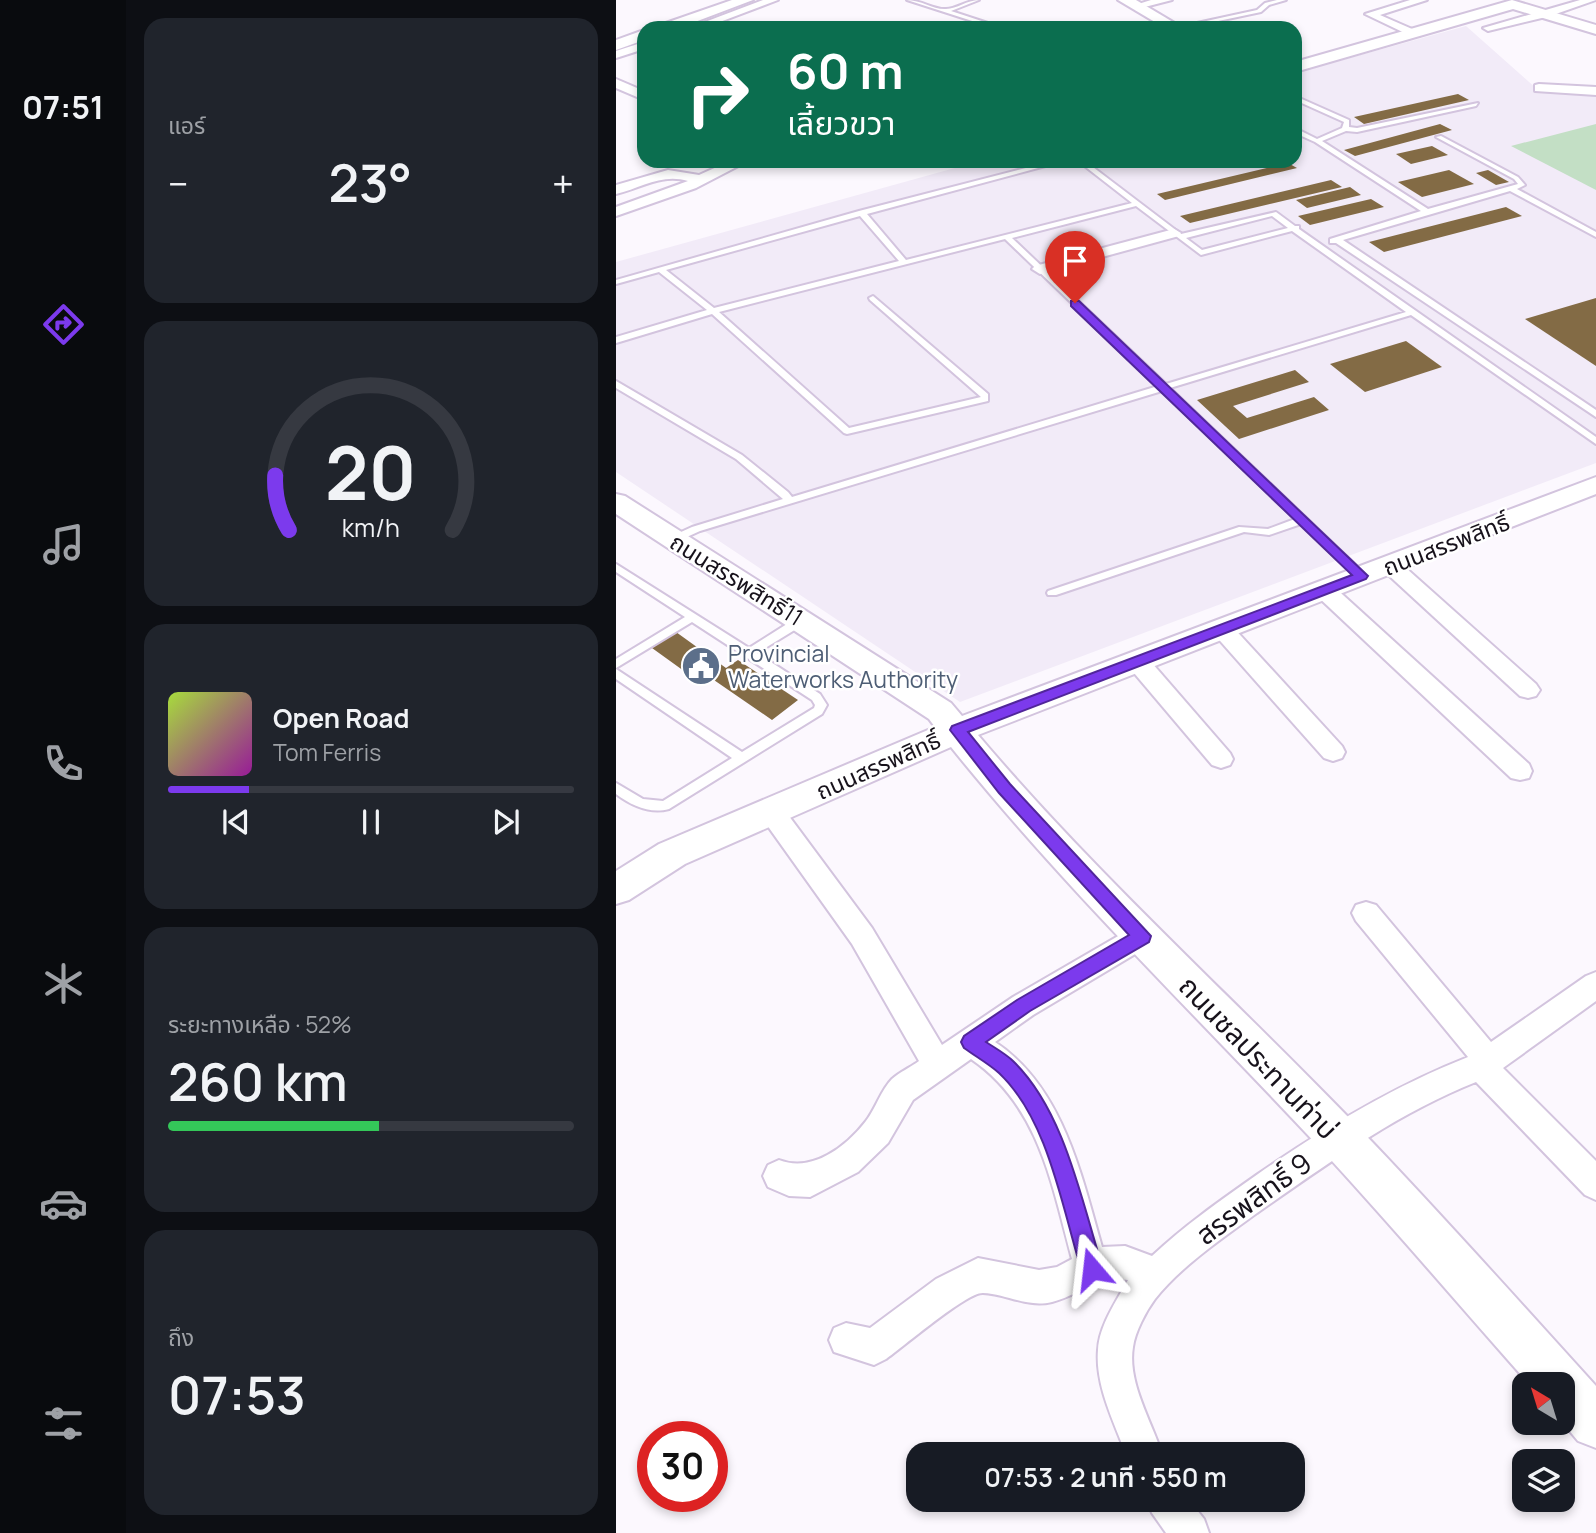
<!DOCTYPE html>
<html lang="th">
<meta charset="utf-8">
<style>
body{margin:0;font-family:Manrope,"Noto Sans Thai",sans-serif;background:#20242c;color:#f1f3f6;height:100vh;display:flex;flex-direction:column;font-size:26px;white-space:nowrap}
*{box-sizing:border-box;margin:0}
p{font-size:23px;color:#9ea1a6}
.icon{flex:none;width:38px;height:38px;fill:none;stroke:currentColor;stroke-width:2;stroke-linecap:round;stroke-linejoin:round}
.map{position:relative;flex:1;overflow:hidden}
.panel{display:flex;flex-direction:column;gap:18px;padding:18px;background:#0d0f14;width:490px}
.panel>*{flex:none}
.guide{position:absolute;left:21px;top:21px;width:665px;height:147px;border-radius:21px;box-shadow:0 4px 10px #0003;background:#0b6e4f;color:#fff;overflow:hidden}
.needle{width:46px;rotate:322deg}
.buttons{position:absolute;left:896px;top:1372px;display:grid;gap:14px}
.buttons a{display:grid;place-items:center;width:63px;height:63px;border-radius:14px;background:#171b24;box-shadow:0 4px 10px #0003;font-size:35px}
.speed{position:absolute;left:21px;top:1421px;display:flex;gap:14px;font-size:35px;font-weight:700;text-align:center}
.speed>*{display:grid;place-content:center;width:91px;height:91px;border-radius:50%;background:#171b24;box-shadow:0 4px 10px #0003;line-height:1}
.speed .limit{border:10px solid #d22;background:#fff;color:#111}
.pin{position:absolute;display:grid;place-items:center;width:60px;height:60px;color:#fff;margin:-72px -30px;border-radius:50% 50% 50% 0;rotate:-45deg;box-shadow:0 0 7px #0007}
.pin .icon{rotate:45deg}
.me{position:absolute;width:77px;margin:-38px;rotate:343deg;stroke-linejoin:round;filter:drop-shadow(0 0 5px #0008)}
.turn{display:flex;align-items:center;gap:24px;height:147px;padding:0 35px;font-size:32px}
.turn .icon{width:91px;height:91px;stroke-width:2.5}
.turn b{display:block;font-size:49px;line-height:60px}
.big{font-size:52px;font-weight:600;line-height:1.1}
.panel .card{flex:1;display:flex;flex-direction:column;justify-content:center;gap:10px;min-width:0;padding:0 24px;border-radius:21px;background:#20242c}
.panel .dial{align-items:center;gap:0}
.dial svg{height:182px;overflow:visible;fill:none;stroke:#363941;stroke-width:7;stroke-linecap:round;text-anchor:middle}
.dial text{fill:#f1f3f6;stroke:none}
.song{display:flex;align-items:center;gap:21px}
.cover{width:84px;height:84px;border-radius:10px;background:linear-gradient(135deg,hsl(80 70% 55%),hsl(300 70% 35%))}
.played{height:7px;border-radius:4px;background:linear-gradient(90deg,#7c3aed 20%,#363941 20%)}
.keys{display:flex;justify-content:space-around;direction:ltr}
.heat{display:flex;justify-content:space-between;align-items:center;font-size:38px;direction:ltr}
.charge{height:10px;border-radius:5px;background:linear-gradient(90deg,#34c759 52%,#363941 0)}
.trip{position:absolute;left:290px;top:1442px;width:399px;height:70px;border-radius:21px;background:#171b24;box-shadow:0 4px 10px #0003;font-weight:600;line-height:70px;text-align:center}
main{display:flex;flex:1;min-height:0}
.tabs{display:flex;flex-direction:column;width:126px;justify-content:space-around;align-items:center;background:#090b0e;color:#9ea1a6}
.tabs .icon{width:49px;height:49px}
.tabs .on{color:#7c3aed}
.tabs b{font-size:32px;color:#f1f3f6}
.map>svg:first-child{display:block}
.built{fill:#f2ebf8}
.green{fill:#c3dfc5}
.building{fill:#836b45}
.lines{fill:none;stroke-linecap:round;stroke-linejoin:round}
.lane-casing{stroke:#d3c4de;stroke-width:4}
.street-casing{stroke:#d3c4de;stroke-width:4}
.secondary-casing{stroke:#d3c4de;stroke-width:4}
.lane{fill:#fff;fill-rule:evenodd}
.street{fill:#fff;fill-rule:evenodd}
.secondary{fill:#fff;fill-rule:evenodd}
.route{fill:#7c3aed;stroke:#51269a;stroke-width:2}
.labels{text-anchor:middle;dominant-baseline:central;stroke-width:5;stroke-linejoin:round;paint-order:stroke}
.street-label{font-size:23px;fill:#17121b;stroke:#fff}
.service-label{font-size:23px;fill:#4e5e75;stroke:#fff;text-anchor:start}
.near-street-label{font-size:28px;fill:#17121b;stroke:#fff}
</style>
<main>
<nav class="tabs">
<b>07:51</b>
<svg class="icon on" aria-label="directions" viewBox="0 0 24 24"><path d="M12 3l9 9-9 9-9-9zM9 14v-3h6M13 9l2 2-2 2"/></svg>
<svg class="icon" aria-label="music" viewBox="0 0 24 24"><path d="M9 18V5l10-2v13"/><circle cx="6" cy="18" r="3"/><circle cx="16" cy="16" r="3"/></svg>
<svg class="icon" aria-label="phone" viewBox="0 0 24 24"><path d="M5 4h4l2 5-3 2q2 4 5 5l2-3 5 2v4C11 20 4 13 5 4z"/></svg>
<svg class="icon" aria-label="climate" viewBox="0 0 24 24"><path d="M12 3v18M4 7l16 10M4 17L20 7"/></svg>
<svg class="icon" aria-label="car" viewBox="0 0 24 24"><path d="M5 17H2v-5l4-1 3-4h7l3 4 3 1v5h-3M9 17h6M6 11h13"/><circle cx="7" cy="17" r="2"/><circle cx="17" cy="17" r="2"/></svg>
<svg class="icon" aria-label="filters" viewBox="0 0 24 24"><path d="M4 7h16M4 17h16"/><circle cx="9" cy="7" r="2"/><circle cx="15" cy="17" r="2"/></svg>
</nav>
<section class="panel">
<div class="card"><p>แอร์</p>
<div class="heat"><a>−</a><b class="big">23°</b><a>+</a></div>
</div>
<div class="card dial"><svg viewBox="0 0 100 80">
<path d="M14 69A42 42 0 1 1 86 69"/>
<path d="M14 69A42 42 0 0 1 8 45" stroke="#7c3aed"/>
<text x="50" y="56" font-size="32" font-weight="700">20</text>
<text x="50" y="72" font-size="11">km/h</text>
</svg></div>
<div class="card">
<div class="song"><i class="cover"></i><div><b>Open Road</b><p>Tom Ferris</p></div></div>
<div class="played"></div>
<div class="keys"><svg class="icon" aria-label="previous" viewBox="0 0 24 24"><path d="M18 5L8 12l10 7zM5 5v14"/></svg><svg class="icon" aria-label="pause" viewBox="0 0 24 24"><path d="M8 5v14M16 5v14"/></svg><svg class="icon" aria-label="next" viewBox="0 0 24 24"><path d="M6 5l10 7-10 7zM19 5v14"/></svg></div>
</div>
<div class="card"><p>ระยะทางเหลือ · 52%</p><b class="big">260 km</b><div class="charge"></div></div>
<div class="card"><p>ถึง</p><b class="big">07:53</b></div>
</section>
<div class="map">
<svg width="980" height="1533" viewBox="0 0 980 1533">
<rect width="100%" height="100%" fill="#fcf8fe"/>
<path class="built" d="M850 26 921 89 980 94V463L344 702 0 472V262L364 161H679V73Z"/>
<path class="green" d="M980 124V190L895 146Z"/>
<g class="building">
<path d="M842 94 853 100 748 124 738 117Z"/>
<path d="M824 124 836 130 739 156 728 150Z"/>
<path d="M816 146 832 155 795 164 780 154Z"/>
<path d="M672 163 681 168 549 200 541 194Z"/>
<path d="M833 170 858 184 806 197 782 182Z"/>
<path d="M872 170 893 182 880 185 860 173Z"/>
<path d="M715 180 726 187 574 223 564 216Z"/>
<path d="M734 187 745 195 691 208 680 200Z"/>
<path d="M755 199 768 207 694 225 682 216Z"/>
<path d="M890 207 906 216 768 252 753 242Z"/>
<path d="M980 298V366L909 319Z"/>
<path d="M790 341 826 367 749 392 714 364Z"/>
<path d="M679 370 693 382 617 406 631 418 698 397 713 410 623 439 581 400Z"/>
<path d="M60 632 110 668 122 660 182 700 156 720 95 678 86 684 36 648Z"/>
</g>
<g class="lines">
<g class="lane-casing">
<g id="lane">
<path d="M291 0C305 0 318 10 330 9 341 9 351 0 363 0L335 11 387 28H378Z"/>
<path d="M661 0H670L653 5 645 12 569 28H558L641 10 649 3Z"/>
<path d="M679 96 733 120V127L741 128 862 103 860 106 741 132 730 131 706 141 812 209 902 184 898 179 820 137 825 136 902 177 909 185 901 189 980 232V237L894 191 727 240 980 410V417L720 243H714V239L805 211 699 142 679 133V128L701 139 726 128 728 122 679 100Z"/>
<path d="M437 161H448L251 214 290 260 516 203 462 161H469L565 234 660 212 679 226H683V229L703 243 980 437V444L795 315 554 388 749 574 750 576 749 578H741L685 524 653 535 628 532 440 595H432L431 593 432 591 623 527 652 529 679 519 546 391 84 531 62 541H54V537L76 527 167 499 120 459 0 388V381L126 455 172 492 176 497 542 386 389 239 103 312 233 428 365 397 254 300 253 298 257 296 372 394V401L231 434 228 433 96 314 0 343V337L91 310 43 272 0 284V280L243 211ZM520 206 585 255 676 231 790 312 550 384 396 238ZM244 216 283 261 98 308 50 270ZM656 216 672 228 586 250 570 238Z"/>
<path d="M0 564 133 648 182 617H190L191 620 190 623 141 653 204 694 211 705 206 714 53 809C34 814 16 806 0 794V783L27 799 47 801 116 758 0 679V669L126 752 198 708 199 705 196 700 76 622 0 668V659L69 617 0 572Z"/>
</g>
</g>
<g class="street-casing">
<g id="street">
<path d="M147 0H162L88 28H73Z"/>
<path d="M535 0H556L521 9 516 6Z"/>
<path d="M794 0H811L764 15 803 32V36H795L749 14Z"/>
<path d="M964 0H980L934 16 872 31 867 28Z"/>
<path d="M28 42V49L0 58V51Z"/>
<path d="M0 79 28 91V100L0 88Z"/>
<path d="M923 84 980 87V95L919 91V85Z"/>
<path d="M114 161H132L80 188 0 216V207L72 181C46 173 25 188 0 194V185L52 170 83 175Z"/>
<path d="M558 229 565 233 563 236 424 274 416 269 419 266Z"/>
<path d="M775 559 782 561 920 684 924 690 920 696 912 698 904 696 768 571 765 566 768 561Z"/>
<path d="M708 583 716 585 913 764 916 771 913 778 904 780 895 778 700 595 697 590 700 585Z"/>
<path d="M606 622 614 624 726 746 729 752 726 758 717 761 708 758 598 634 595 629 598 624Z"/>
<path d="M521 653 529 655 614 753 617 759 614 765 605 768 596 765 513 667 510 661 513 655Z"/>
<path d="M155 801 164 804 256 928 326 1045 397 997 516 928 526 924 536 928 540 936 536 944 417 1015 379 1042C447 1087 465 1174 486 1247L509 1246 536 1256C569 1225 605 1200 642 1174 708 1128 776 1087 852 1057L740 921 736 913 740 905 750 902 760 905 875 1042 970 976 980 972V1001L887 1068 980 1161V1200L969 1195 860 1082C780 1114 711 1164 641 1213 607 1238 565 1266 539 1299 530 1311 519 1332 517 1347 511 1382 536 1422 546 1454H510C498 1422 479 1385 482 1350 483 1326 501 1300 512 1280 484 1275 463 1295 436 1302 411 1308 391 1294 367 1293 351 1292 287 1347 270 1359L258 1365 218 1352 213 1340 218 1328 230 1323 254 1328 320 1279 362 1258 423 1270 441 1267 456 1259C436 1185 423 1105 355 1059L297 1100 272 1143 242 1172 194 1197 173 1196 152 1187 147 1176 152 1165 163 1160C196 1173 230 1147 250 1121 260 1108 265 1090 276 1079 284 1072 295 1067 303 1061L236 944 146 818 142 811 146 804Z"/>
<path d="M530 1500H573L588 1519 593 1533H550L536 1513Z"/>
</g>
</g>
<g class="secondary-casing">
<g id="secondary">
<path d="M116 0H137L63 28H42L44 25Z"/>
<path d="M502 0H520L567 28H549Z"/>
<path d="M896 0 980 25V34L897 9 679 72V62Z"/>
<path d="M28 30V40L0 50V40Z"/>
<path d="M980 477V494L362 735C478 872 612 993 737 1122 820 1208 900 1298 980 1386V1448L962 1441 947 1423V1384H913C844 1306 776 1226 705 1149 581 1016 449 889 335 747L69 864 13 900 0 904V871L43 844 319 727 313 719 0 514V494L9 496 335 703 346 716Z"/>
</g>
</g>
<use href="#lane" class="lane"/>
<use href="#street" class="street"/>
<use href="#secondary" class="secondary"/>
</g>
<path class="route" d="M455 301H463L752 576 750 579 352 732 394 784 535 936 533 942 414 1011 370 1042C379 1048 390 1054 397 1061 449 1111 466 1203 487 1269L484 1277 476 1280 468 1277 465 1269C446 1207 432 1119 383 1073 373 1064 359 1056 348 1048L345 1042 348 1036 401 1000 513 935 383 793 334 730 336 726 736 575 455 306Z"/>
<defs>
<g id="civic-disc" transform="scale(2.0125)"><circle r="9.5" fill="#5c6f8a" stroke="#fff"/><path d="M-.6-6.5H3V-4.5H.6V-3L4-1V1h2V6H-6V1h2V-1L-.6-3ZM-1.2 2.5V6h2.4V2.5Z" fill="#fff"/></g>
</defs>
<g fill-rule="evenodd">
<use href="#civic-disc" x="85" y="666"/>
</g>
<g class="labels">
<g class="street-label">
<text transform="translate(830 544) rotate(-21)">ถนนสรรพสิทธิ์</text>
<text transform="translate(121 579) rotate(32)">ถนนสรรพสิทธิ์11</text>
<text transform="translate(262 765) rotate(-24)">ถนนสรรพสิทธิ์</text>
</g>
<g class="service-label">
<text x="112" y="653">Provincial<tspan x="112" dy="26">Waterworks Authority</tspan></text>
</g>
<g class="near-street-label">
<text transform="translate(643 1057) rotate(46)">ถนนชลประทานท่าบ่</text>
<text transform="translate(637 1198) rotate(-36)">สรรพสิทธิ์ 9</text>
</g>
</g>
</svg>
<div class="buttons">
<a><svg class="needle" viewBox="-14 -14 28 28"><path d="M0-13l5 13h-10z" fill="#e53935"/><path d="M0 13l5-13h-10z" fill="#9ea1a6"/></svg></a>
<a><svg class="icon" aria-label="layers" viewBox="0 0 24 24"><path d="M12 4l9 5-9 5-9-5zM3 14l9 5 9-5"/></svg></a>
</div>
<div class="speed"><div class="limit">30</div></div>
<div class="pin" style="left:459px;top:303px;background:#d93025"><svg class="icon" aria-label="arrive" viewBox="0 0 24 24"><path d="M6 21V4h12l-3 4 3 4H6"/></svg></div>
<svg class="me" style="left:476px;top:1269px" viewBox="-20 -20 40 40"><path d="M0-17L14 15 0 8-14 15z" fill="#7c3aed" stroke="#fff" stroke-width="4"/></svg>
<div class="trip">07:53 · 2 นาที · 550 m</div>
<div class="guide">
<div class="turn"><svg class="icon" aria-label="right" viewBox="0 0 24 24"><path d="M7 20v-9h11M14 6l5 5-5 5"/></svg><div><b>60 m</b>เลี้ยวขวา</div></div>
</div>
</div>
</main>
